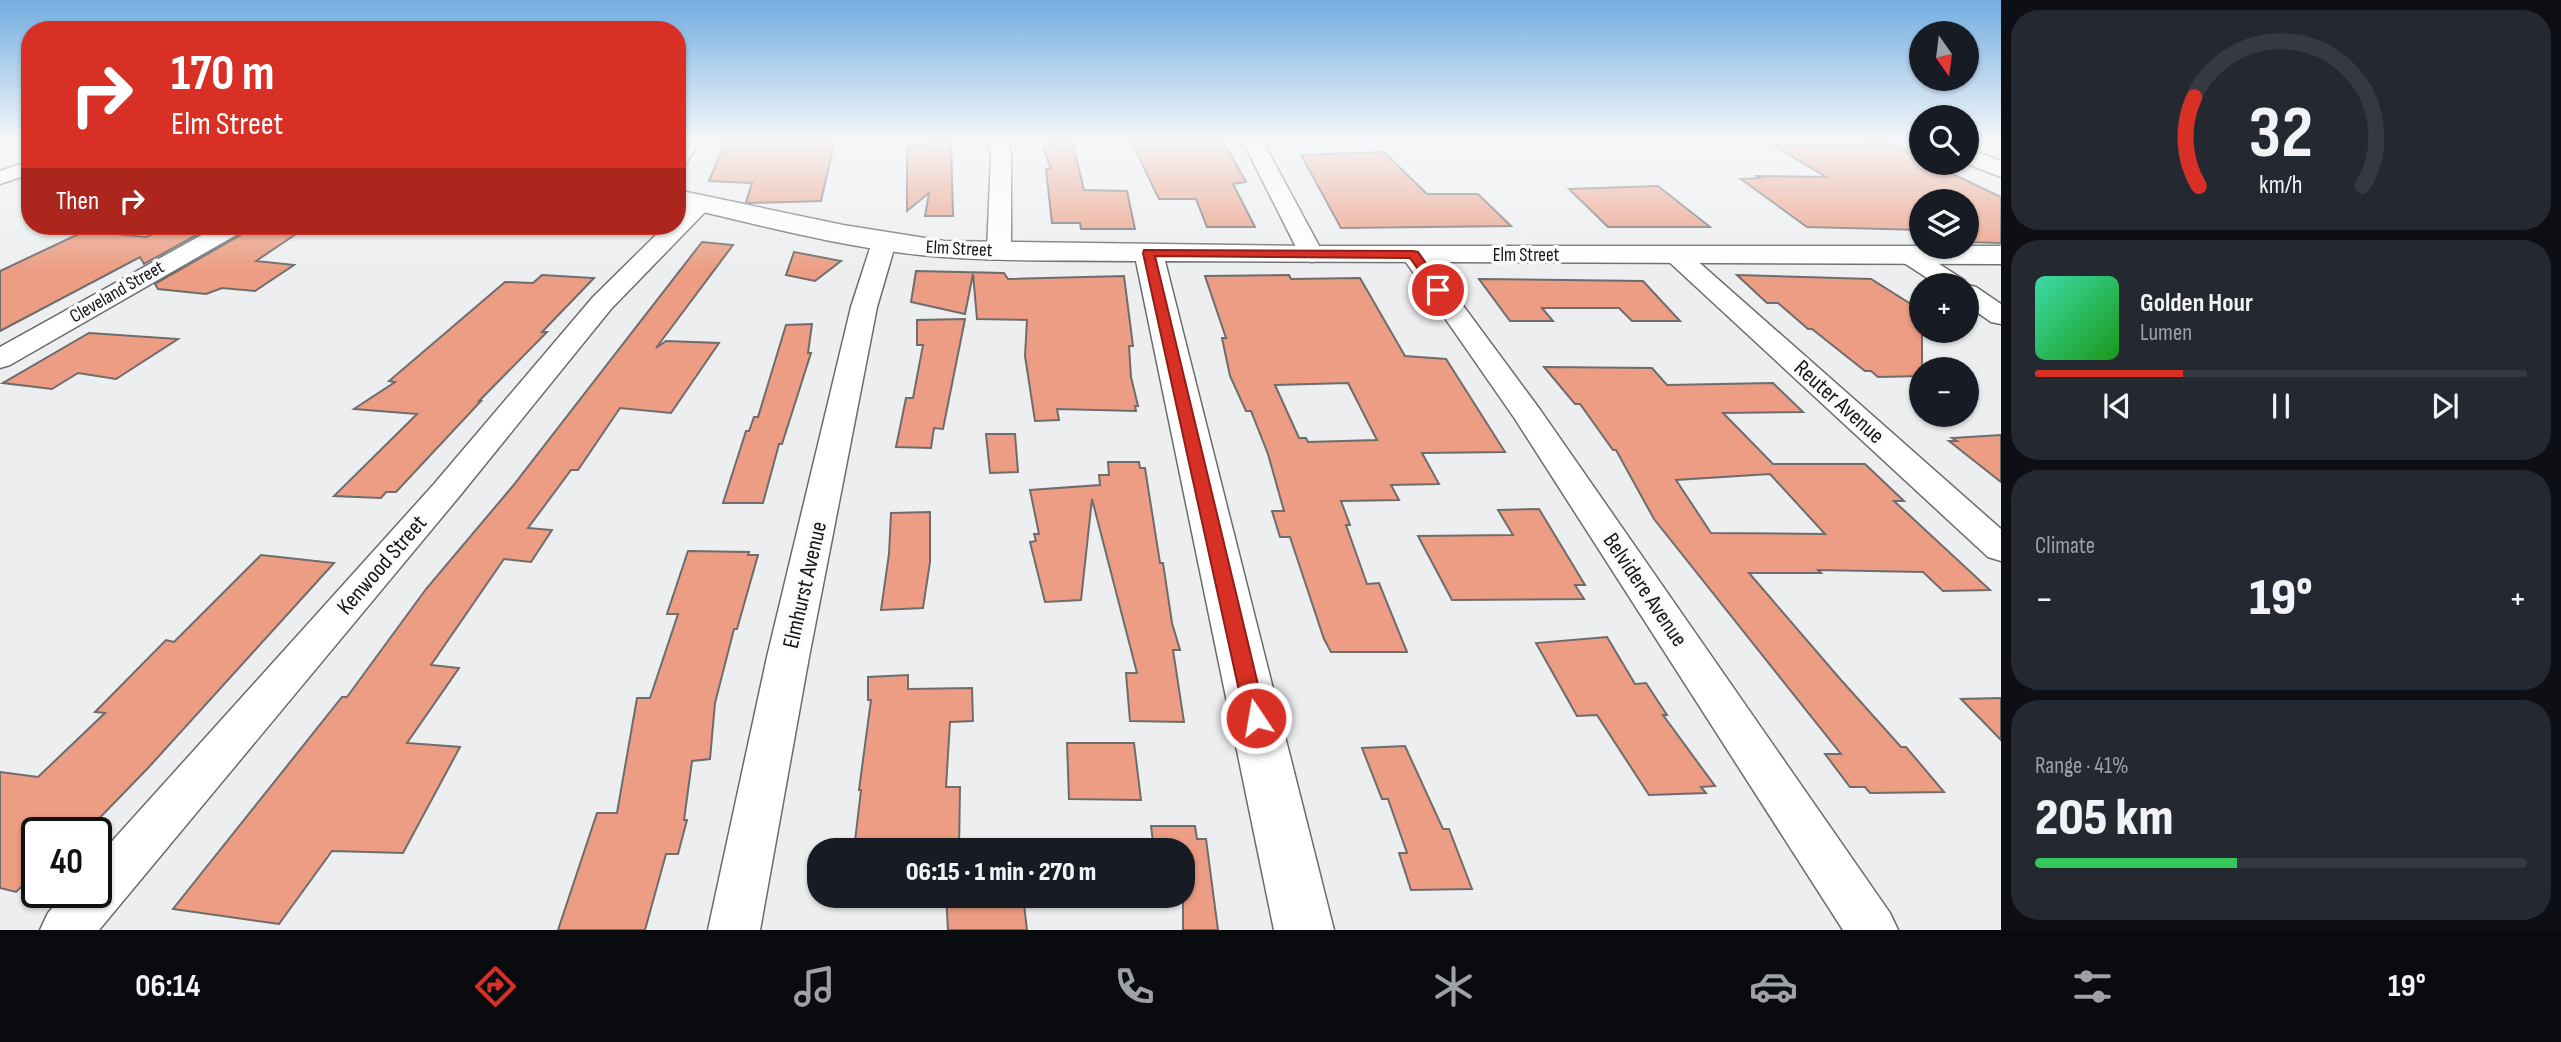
<!DOCTYPE html>
<meta charset="utf-8">
<style>
body{margin:0;font-family:"Sofia Sans Condensed",sans-serif;background:#242831;color:#f1f3f6;height:100vh;display:flex;flex-direction:column;font-size:26px;white-space:nowrap}
*{box-sizing:border-box;margin:0}
p{font-size:23px;color:#9ea1a6}
.icon{flex:none;width:38px;height:38px;fill:none;stroke:currentColor;stroke-width:2;stroke-linecap:round;stroke-linejoin:round}
.map{position:relative;flex:1;overflow:hidden}
.panel{display:flex;flex-direction:column;gap:10px;padding:10px;background:#0d0f14;width:560px}
.panel>*{flex:none}
.banner{position:absolute;left:21px;top:21px;width:665px;height:214px;border-radius:28px;box-shadow:0 2px 5px #0004;background:#d93025;color:#fff;overflow:hidden}
.needle{width:46px;rotate:166deg}
.fabs{position:absolute;left:1909px;top:21px;display:grid;gap:14px}
.fabs a{display:grid;place-items:center;width:70px;height:70px;border-radius:50%;background:#171b24;box-shadow:0 2px 5px #0004;font-size:35px}
.speed{position:absolute;left:21px;top:817px;display:flex;gap:14px;font-size:35px;font-weight:700;text-align:center}
.speed>*{display:grid;place-content:center;width:91px;height:91px;border-radius:50%;background:#171b24;box-shadow:0 2px 5px #0004;line-height:1}
.speed .limit{border:4px solid #111;border-radius:10px;background:#fff;color:#111}
.pin{position:absolute;display:grid;place-items:center;width:60px;height:60px;color:#fff;margin:-30px;border:4px solid #fff;border-radius:50%;box-shadow:0 2px 7px #0007}
.me{position:absolute;width:77px;margin:-38px;rotate:348deg;stroke-linejoin:round;filter:drop-shadow(0 0 5px #0008)}
.turn{display:flex;align-items:center;gap:24px;height:147px;padding:0 35px;font-size:32px}
.turn .icon{width:91px;height:91px;stroke-width:2.5}
.turn b{display:block;font-size:49px;line-height:60px}
.then{display:flex;align-items:center;height:66px;padding:0 35px;background:#0003;gap:14px;font-size:26px}
.big{font-size:52px;font-weight:800;line-height:1.1}
.panel .card{flex:1;display:flex;flex-direction:column;justify-content:center;gap:10px;min-width:0;padding:0 24px;border-radius:28px;background:#242831}
.panel .dial{align-items:center;gap:0}
.dial svg{height:182px;overflow:visible;fill:none;stroke:#363941;stroke-width:7;stroke-linecap:round;text-anchor:middle}
.dial text{fill:#f1f3f6;stroke:none}
.song{display:flex;align-items:center;gap:21px}
.cover{width:84px;height:84px;border-radius:10px;background:linear-gradient(135deg,hsl(160 70% 55%),hsl(120 70% 35%))}
.played{height:7px;border-radius:4px;background:linear-gradient(90deg,#d93025 30%,#363941 30%)}
.keys{display:flex;justify-content:space-around;direction:ltr}
.heat{display:flex;justify-content:space-between;align-items:center;font-size:38px;direction:ltr}
.charge{height:10px;border-radius:5px;background:linear-gradient(90deg,#34c759 41%,#363941 0)}
.trip{position:absolute;left:807px;top:838px;width:388px;height:70px;border-radius:28px;background:#171b24;box-shadow:0 2px 5px #0004;font-weight:800;line-height:70px;text-align:center}
.tabs{display:flex;height:112px;justify-content:space-around;align-items:center;background:#090b0e;color:#9ea1a6}
.tabs .icon{width:49px;height:49px}
.tabs .current{color:#d93025}
.tabs b{font-size:32px;color:#f1f3f6}
main{display:flex;flex:1;min-height:0}
.map>svg:first-child{display:block}
.building{fill:#ec9d83;stroke:#6e6c6c;stroke-width:2;fill-rule:evenodd}
.lines{fill:none;stroke-linecap:round;stroke-linejoin:round}
.minor-casing{stroke:#6a6b6c;stroke-width:3}
.tertiary-casing{stroke:#6a6b6c;stroke-width:3}
.minor{fill:#fff;fill-rule:evenodd}
.tertiary{fill:#fff;fill-rule:evenodd}
.route{fill:#d93025;stroke:#8d1f18;stroke-width:2}
.labels{text-anchor:middle;dominant-baseline:central;stroke-width:7;stroke-linejoin:round;paint-order:stroke}
.far-street-label{font-size:19px;fill:#151516;stroke:#fafbfd}
.street-label{font-size:23px;fill:#151516;stroke:#fafbfd}
</style>
<main>
<div class="map">
<svg width="2001" height="930" viewBox="0 0 2001 930">
<rect width="100%" height="100%" fill="#eceeef"/>
<g class="building">
<path d="M726 140H835L821 201 750 203 746 202 752 183 709 181Z"/>
<path d="M938 140H951L953 216H925L929 193 907 211V146L938 143Z"/>
<path d="M1047 140H1072L1084 190 1127 191 1135 229H1081L1080 223H1052L1046 169H1051L1043 147H1049Z"/>
<path d="M1219 142 1224 143 1246 182 1233 184 1255 227H1207L1196 199H1159L1132 143Z"/>
<path d="M1886 144 1896 145 1922 158V163H1930L2001 197V243L1967 242V201H1922V230L1807 227 1741 179 1760 178 1757 176 1826 177 1773 145Z"/>
<path d="M1384 152 1427 194H1478L1511 226 1341 228 1301 155Z"/>
<path d="M1658 186 1710 227H1608L1569 189Z"/>
<path d="M171 226H213L144 264 140 257 0 331V271L85 231 146 237Z"/>
<path d="M250 226H308L256 261 294 265 255 291 222 288 206 294 158 289 155 284 244 233Z"/>
<path d="M702 242 733 245 656 348 666 341 719 343 671 413 620 408 578 470H571L528 528 552 530 531 562 504 559 431 665 459 668 407 743 460 747 403 853 332 851 279 924 173 909 342 697H347L426 589 512 487Z"/>
<path d="M794 252 841 261 815 281 786 275Z"/>
<path d="M916 271 1004 273 1008 279 1124 276 1133 346H1129L1131 377 1138 406H1135L1136 411 1057 409 1059 420 1035 421 1025 356 1027 320 977 319 973 274 965 314 911 302Z"/>
<path d="M542 275 594 278 542 332H547L479 401H481L396 492H386L381 498 334 496 417 414 354 409 395 382 389 381 505 282 533 283Z"/>
<path d="M1289 275 1291 279 1360 278 1405 356 1446 359 1505 452 1422 453 1439 484 1391 485 1399 500 1341 501 1350 525H1346L1367 584 1379 583 1407 652H1331L1324 639 1290 537H1280L1272 511H1284L1268 454 1251 411H1246L1230 376 1222 338H1226L1205 276ZM1348 383 1377 440 1308 442 1306 438H1299L1275 385Z"/>
<path d="M1737 275 1871 279 1922 311V376L1878 377 1871 371H1865L1812 329H1808L1778 303H1767Z"/>
<path d="M1479 279 1643 281 1680 321H1632L1619 308H1542L1553 321H1510Z"/>
<path d="M965 319 943 429 934 428 931 448 896 447 906 398H913L923 345H917V320Z"/>
<path d="M812 324 808 353H811L782 444H779L763 503H723L746 431H749L754 417H758L786 325Z"/>
<path d="M89 333 178 339 116 379 78 373 52 389 3 383Z"/>
<path d="M1544 367 1652 368 1667 385 1773 383 1803 412 1723 413 1773 464H1865L1904 501H1894L1990 590 1943 591 1923 572 1818 570 1821 573H1749L1841 680 1901 747H1906L1944 792 1870 793 1865 787H1850L1825 754H1841L1654 519 1616 450H1613L1580 404H1575ZM1770 474 1825 534 1711 533 1676 480Z"/>
<path d="M986 434H1015L1018 472 990 473Z"/>
<path d="M2001 435V482L1949 441H1957L1952 438Z"/>
<path d="M1108 462H1139L1140 468H1145L1160 563H1163L1172 623 1180 650H1173L1184 722 1130 721 1126 673H1137L1092 499 1081 600 1045 602 1030 542 1036 541 1034 534H1039L1030 490 1100 485 1099 475H1109Z"/>
<path d="M1539 509 1585 585H1575L1584 599 1452 600 1418 536 1513 535 1498 510Z"/>
<path d="M930 512V562L923 608 881 610 889 554 891 513Z"/>
<path d="M688 551 749 552 748 555H758L737 629H734L715 703 710 759 692 761 684 820H687L678 854H666L645 930H558L597 813H617L637 698H650L678 614H667Z"/>
<path d="M261 555 334 563 149 767 85 833H37V887L23 885 16 892 0 888V772L38 777 105 713 95 712 166 640 174 642Z"/>
<path d="M1607 637 1635 684 1646 683 1667 715H1663L1715 786 1701 787 1706 793 1649 795 1597 715 1577 716 1536 643Z"/>
<path d="M908 675V689L972 688 973 721 950 722 946 787H960L959 850H854L861 790H859L871 700H868V677Z"/>
<path d="M2001 698V740L1961 699Z"/>
<path d="M1067 743H1134L1141 800 1069 799Z"/>
<path d="M1405 746 1443 829H1449L1472 889 1411 890 1399 853H1407L1388 799H1382L1362 748Z"/>
<path d="M1151 826H1195L1197 839H1206L1218 930H1183V850H1154Z"/>
<path d="M946 896H1023L1027 930H948Z"/>
</g>
<g class="lines">
<g class="minor-casing">
<g id="minor">
<path d="M681 140H701L684 166 677 168V146Z"/>
<path d="M988 140H1008L1011 156V251L1008 256 999 258 990 256 987 251 991 156Z"/>
<path d="M1242 140H1262L1324 255 1321 260 1312 262 1303 260 1300 255Z"/>
<path d="M30 161V174L0 184V171Z"/>
<path d="M701 196 709 198 712 203 709 208 611 309 458 498 99 930H40L48 913 66 892H96V859L434 484 593 297 665 226H677V214L693 198Z"/>
<path d="M218 226H247L243 231 10 365 0 368V347Z"/>
<path d="M884 235 893 237 896 242 877 307 809 657 760 930H708L767 657 851 307 872 242 875 237Z"/>
<path d="M1413 248 1422 250 1541 411 1890 913 1898 930H1843L1515 419 1401 255 1404 250Z"/>
<path d="M1676 248 1685 250 2001 529V561L1988 557 1667 260 1664 255 1667 250Z"/>
<path d="M1910 249 1919 251 1964 280 1968 285 1976 287 2001 304V324L1991 322 1967 305V285H1938L1901 261 1898 256 1901 251Z"/>
</g>
</g>
<g class="tertiary-casing">
<g id="tertiary">
<path d="M1967 148 2001 161V177L1965 163H1967Z"/>
<path d="M677 190 843 225 944 241 1312 246H2001V264L1165 261 1334 930H1274L1136 261C1073 260 1008 262 944 257 855 251 765 226 677 206Z"/>
</g>
</g>
<use href="#minor" class="minor"/>
<use href="#tertiary" class="tertiary"/>
</g>
<linearGradient id="sky" x2="0" y2="1"><stop stop-color="#72aee1"/><stop offset="0.52" stop-color="#f6f7f8"/><stop offset="1" stop-color="#f6f7f8" stop-opacity="0"/></linearGradient>
<rect width="2001" height="271" fill="url(#sky)"/>
<path class="route" d="M1144 250 1413 251 1418 252 1445 290 1443 292H1434L1410 258 1155 256 1266 718 1263 724 1256 726 1248 724 1245 718 1143 253Z"/>
<g class="labels">
<g class="far-street-label">
<text transform="translate(959 249) rotate(3)">Elm Street</text>
<text x="1526" y="255">Elm Street</text>
<text transform="translate(117 292) rotate(-30)">Cleveland Street</text>
</g>
<g class="street-label">
<text transform="translate(1839 402) rotate(42)">Reuter Avenue</text>
<text transform="translate(382 565) rotate(-49)">Kenwood Street</text>
<text transform="translate(805 585) rotate(-77)">Elmhurst Avenue</text>
<text transform="translate(1645 590) rotate(56)">Belvidere Avenue</text>
</g>
</g>
</svg>
<div class="fabs">
<a><svg class="needle" viewBox="-14 -14 28 28"><path d="M0-13l5 13h-10z" fill="#e53935"/><path d="M0 13l5-13h-10z" fill="#9ea1a6"/></svg></a>
<a><svg class="icon" aria-label="search" viewBox="0 0 24 24"><circle cx="10" cy="10" r="6"/><path d="M15 15l6 6"/></svg></a>
<a><svg class="icon" aria-label="layers" viewBox="0 0 24 24"><path d="M12 4l9 5-9 5-9-5zM3 14l9 5 9-5"/></svg></a>
<a>+</a>
<a>−</a>
</div>
<div class="speed"><div class="limit">40</div></div>
<div class="pin" style="left:1438px;top:290px;background:#d93025"><svg class="icon" aria-label="arrive" viewBox="0 0 24 24"><path d="M6 21V4h12l-3 4 3 4H6"/></svg></div>
<svg class="me" style="left:1256px;top:718px" viewBox="-20 -20 40 40"><circle r="17" fill="#d93025" stroke="#fff" stroke-width="3"/><path d="M0-11L8 9 0 5-8 9z" fill="#fff"/></svg>
<div class="trip">06:15 · 1 min · 270 m</div>
<div class="banner">
<div class="turn"><svg class="icon" aria-label="right" viewBox="0 0 24 24"><path d="M7 20v-9h11M14 6l5 5-5 5"/></svg><div><b>170 m</b>Elm Street</div></div>
<div class="then">Then<svg class="icon" aria-label="right" viewBox="0 0 24 24"><path d="M7 20v-9h11M14 6l5 5-5 5"/></svg></div>
</div>
</div>
<section class="panel">
<div class="card dial"><svg viewBox="0 0 100 80">
<path d="M14 69A42 42 0 1 1 86 69"/>
<path d="M14 69A42 42 0 0 1 12 30" stroke="#d93025"/>
<text x="50" y="56" font-size="32" font-weight="700">32</text>
<text x="50" y="72" font-size="11">km/h</text>
</svg></div>
<div class="card">
<div class="song"><i class="cover"></i><div><b>Golden Hour</b><p>Lumen</p></div></div>
<div class="played"></div>
<div class="keys"><svg class="icon" aria-label="previous" viewBox="0 0 24 24"><path d="M18 5L8 12l10 7zM5 5v14"/></svg><svg class="icon" aria-label="pause" viewBox="0 0 24 24"><path d="M8 5v14M16 5v14"/></svg><svg class="icon" aria-label="next" viewBox="0 0 24 24"><path d="M6 5l10 7-10 7zM19 5v14"/></svg></div>
</div>
<div class="card"><p>Climate</p>
<div class="heat"><a>−</a><b class="big">19°</b><a>+</a></div>
</div>
<div class="card"><p>Range · 41%</p><b class="big">205 km</b><div class="charge"></div></div>
</section>
</main>
<nav class="tabs">
<b>06:14</b>
<svg class="icon current" aria-label="directions" viewBox="0 0 24 24"><path d="M12 3l9 9-9 9-9-9zM9 14v-3h6M13 9l2 2-2 2"/></svg>
<svg class="icon" aria-label="music" viewBox="0 0 24 24"><path d="M9 18V5l10-2v13"/><circle cx="6" cy="18" r="3"/><circle cx="16" cy="16" r="3"/></svg>
<svg class="icon" aria-label="phone" viewBox="0 0 24 24"><path d="M5 4h4l2 5-3 2q2 4 5 5l2-3 5 2v4C11 20 4 13 5 4z"/></svg>
<svg class="icon" aria-label="climate" viewBox="0 0 24 24"><path d="M12 3v18M4 7l16 10M4 17L20 7"/></svg>
<svg class="icon" aria-label="car" viewBox="0 0 24 24"><path d="M5 17H2v-5l4-1 3-4h7l3 4 3 1v5h-3M9 17h6M6 11h13"/><circle cx="7" cy="17" r="2"/><circle cx="17" cy="17" r="2"/></svg>
<svg class="icon" aria-label="filters" viewBox="0 0 24 24"><path d="M4 7h16M4 17h16"/><circle cx="9" cy="7" r="2"/><circle cx="15" cy="17" r="2"/></svg>
<b>19°</b>
</nav>
